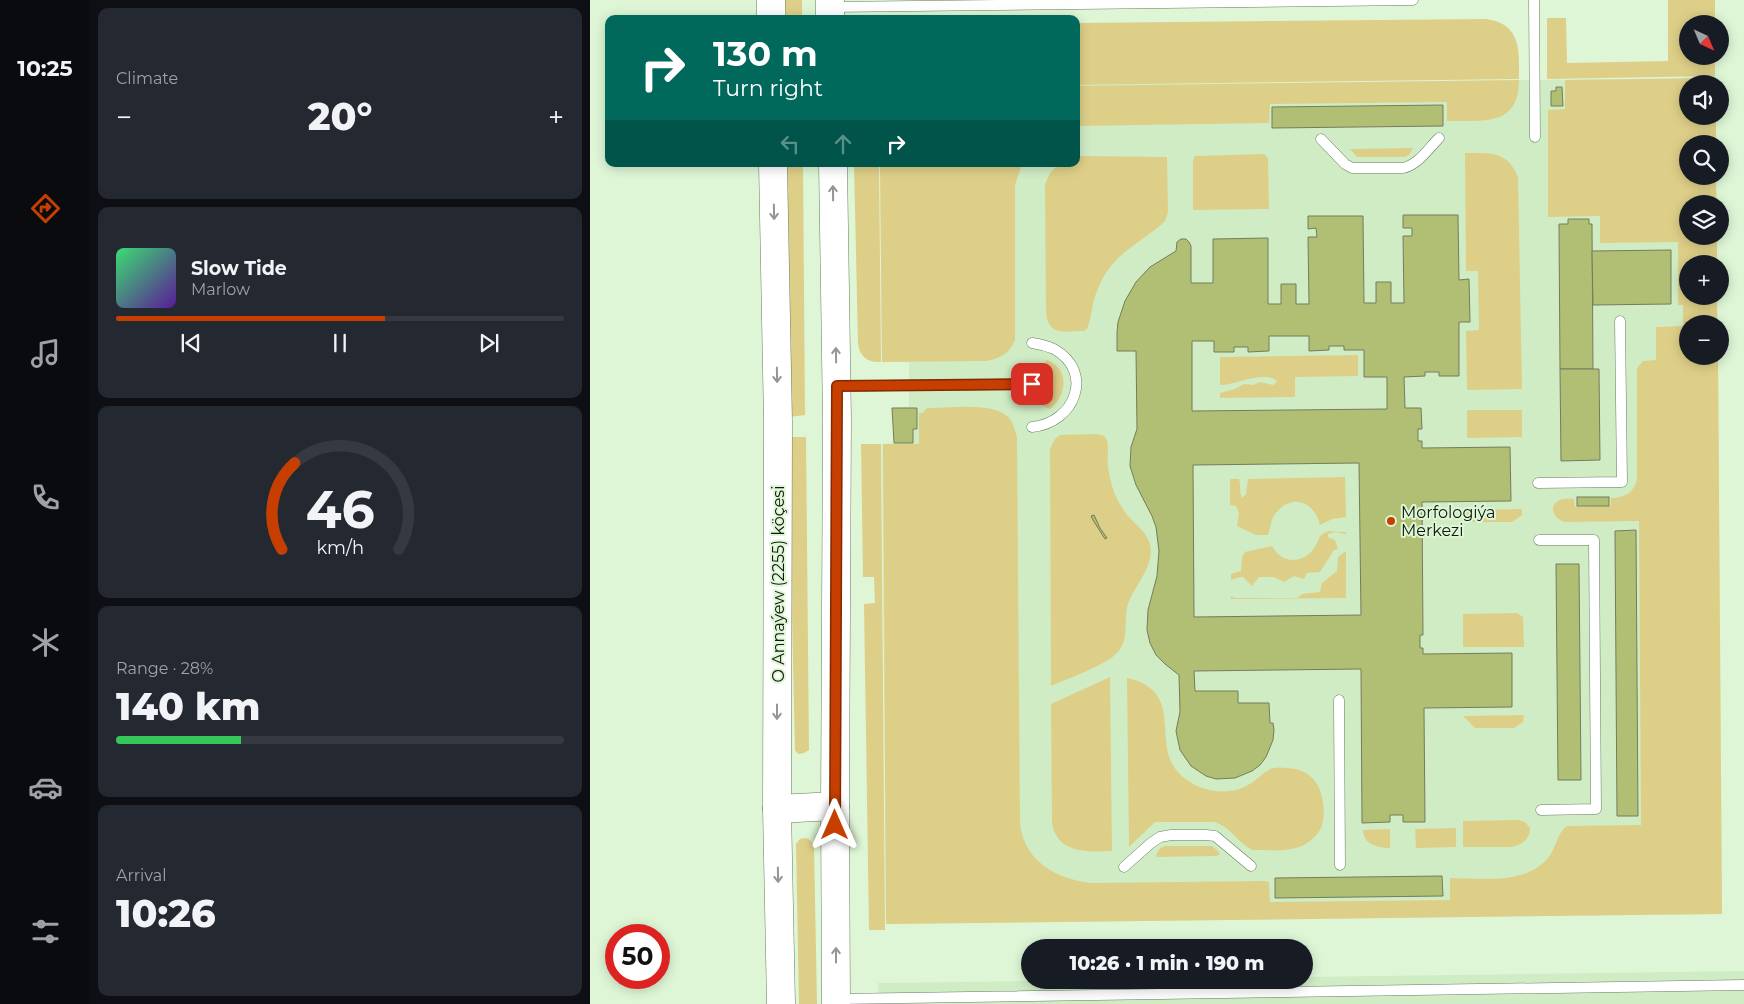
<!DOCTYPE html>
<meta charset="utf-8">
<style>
body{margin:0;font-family:Montserrat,sans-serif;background:#242831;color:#f1f3f6;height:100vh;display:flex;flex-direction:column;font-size:19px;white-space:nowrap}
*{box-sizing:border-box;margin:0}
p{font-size:16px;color:#9ea1a6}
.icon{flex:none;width:28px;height:28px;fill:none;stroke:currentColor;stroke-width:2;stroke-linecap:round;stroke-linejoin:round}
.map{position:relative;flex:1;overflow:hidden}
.details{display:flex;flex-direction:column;gap:8px;padding:8px;background:#0d0f14;width:500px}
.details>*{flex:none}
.hud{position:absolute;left:15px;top:15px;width:475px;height:152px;border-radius:10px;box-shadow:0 2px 12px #0003;background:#00695c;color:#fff;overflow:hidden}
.needle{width:32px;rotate:136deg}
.buttons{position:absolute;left:1089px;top:15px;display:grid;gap:10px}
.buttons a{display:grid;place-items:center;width:50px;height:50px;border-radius:50%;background:#171b24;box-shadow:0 2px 12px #0003;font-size:25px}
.speed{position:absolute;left:15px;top:924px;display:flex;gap:10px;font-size:25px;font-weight:700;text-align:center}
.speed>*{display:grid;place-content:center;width:65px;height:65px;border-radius:50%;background:#171b24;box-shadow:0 2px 12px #0003;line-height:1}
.speed .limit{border:8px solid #d22;background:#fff;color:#111}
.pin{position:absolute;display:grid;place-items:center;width:42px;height:42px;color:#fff;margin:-21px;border-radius:10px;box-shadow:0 2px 8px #0006}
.me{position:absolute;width:55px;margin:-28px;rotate:0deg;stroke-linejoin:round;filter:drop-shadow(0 0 4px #0008)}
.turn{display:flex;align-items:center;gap:18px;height:105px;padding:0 25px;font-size:22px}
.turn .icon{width:65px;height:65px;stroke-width:2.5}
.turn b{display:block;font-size:35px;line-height:42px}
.lanes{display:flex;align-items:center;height:48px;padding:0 25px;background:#0003;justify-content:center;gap:25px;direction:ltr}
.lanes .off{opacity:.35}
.big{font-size:38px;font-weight:800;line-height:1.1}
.details .card{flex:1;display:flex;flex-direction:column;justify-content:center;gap:8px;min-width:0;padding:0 18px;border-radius:10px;background:#242831}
.details .dial{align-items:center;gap:0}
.dial svg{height:130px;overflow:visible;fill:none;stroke:#363941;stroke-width:7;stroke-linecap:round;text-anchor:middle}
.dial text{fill:#f1f3f6;stroke:none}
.song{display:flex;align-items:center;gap:15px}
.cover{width:60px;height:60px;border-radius:8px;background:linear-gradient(135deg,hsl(140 70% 55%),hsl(270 70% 35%))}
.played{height:5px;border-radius:2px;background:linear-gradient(90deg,#c63f01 60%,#363941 60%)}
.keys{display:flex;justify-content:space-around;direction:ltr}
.heat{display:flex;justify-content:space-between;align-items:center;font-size:28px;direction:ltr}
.charge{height:8px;border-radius:4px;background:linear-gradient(90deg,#34c759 28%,#363941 0)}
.trip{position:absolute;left:431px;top:939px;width:292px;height:50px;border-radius:25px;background:#171b24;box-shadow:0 2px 12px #0003;font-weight:800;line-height:50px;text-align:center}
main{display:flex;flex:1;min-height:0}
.tabs{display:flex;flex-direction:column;width:90px;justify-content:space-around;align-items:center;background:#090b0e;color:#9ea1a6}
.tabs .icon{width:35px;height:35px}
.tabs .selected{color:#c63f01}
.tabs b{font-size:22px;color:#f1f3f6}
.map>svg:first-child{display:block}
.built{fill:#d0ecc5}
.green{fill:#decf88}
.building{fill:#b1bf75;stroke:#757c5b;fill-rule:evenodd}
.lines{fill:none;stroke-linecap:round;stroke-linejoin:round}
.lane-casing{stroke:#687d60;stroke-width:11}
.secondary-casing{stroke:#687d60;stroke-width:29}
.lane{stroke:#fff;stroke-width:10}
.secondary{stroke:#fff;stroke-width:28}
.oneway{stroke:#939792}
.route-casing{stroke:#812901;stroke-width:12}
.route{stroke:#c63f01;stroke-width:9}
.poi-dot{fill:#c63f01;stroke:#def6d6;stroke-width:2}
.labels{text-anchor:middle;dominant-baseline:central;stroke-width:4;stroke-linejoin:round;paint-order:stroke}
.poi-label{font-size:16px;fill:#10180c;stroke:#def6d6;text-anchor:start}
.street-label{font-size:16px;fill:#10180c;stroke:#def6d6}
</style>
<main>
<nav class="tabs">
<b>10:25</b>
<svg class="icon selected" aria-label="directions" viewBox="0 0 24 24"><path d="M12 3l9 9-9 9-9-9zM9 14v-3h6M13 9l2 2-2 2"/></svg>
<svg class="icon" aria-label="music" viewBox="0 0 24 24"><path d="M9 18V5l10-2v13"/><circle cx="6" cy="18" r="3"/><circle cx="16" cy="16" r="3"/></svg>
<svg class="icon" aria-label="phone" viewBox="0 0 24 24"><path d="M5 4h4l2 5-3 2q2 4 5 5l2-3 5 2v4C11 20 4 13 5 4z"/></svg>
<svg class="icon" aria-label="climate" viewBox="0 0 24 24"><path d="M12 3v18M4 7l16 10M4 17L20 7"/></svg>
<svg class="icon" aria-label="car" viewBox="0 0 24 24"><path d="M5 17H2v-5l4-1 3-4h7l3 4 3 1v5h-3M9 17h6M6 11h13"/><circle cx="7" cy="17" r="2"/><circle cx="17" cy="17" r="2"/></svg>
<svg class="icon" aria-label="filters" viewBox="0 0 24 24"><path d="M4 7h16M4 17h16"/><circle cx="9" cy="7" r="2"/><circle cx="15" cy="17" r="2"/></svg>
</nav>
<section class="details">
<div class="card"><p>Climate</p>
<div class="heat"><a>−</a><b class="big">20°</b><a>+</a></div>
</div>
<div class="card">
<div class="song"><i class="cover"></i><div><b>Slow Tide</b><p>Marlow</p></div></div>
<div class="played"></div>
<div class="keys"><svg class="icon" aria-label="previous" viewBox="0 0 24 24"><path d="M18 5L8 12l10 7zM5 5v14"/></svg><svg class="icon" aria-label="pause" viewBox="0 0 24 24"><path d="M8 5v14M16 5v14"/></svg><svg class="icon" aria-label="next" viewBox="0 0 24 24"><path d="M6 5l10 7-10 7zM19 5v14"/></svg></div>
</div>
<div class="card dial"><svg viewBox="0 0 100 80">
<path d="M14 69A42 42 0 1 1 86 69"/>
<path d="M14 69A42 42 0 0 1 22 16" stroke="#c63f01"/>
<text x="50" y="56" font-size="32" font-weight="700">46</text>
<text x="50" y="72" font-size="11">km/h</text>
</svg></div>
<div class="card"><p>Range · 28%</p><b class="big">140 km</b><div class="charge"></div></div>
<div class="card"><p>Arrival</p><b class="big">10:26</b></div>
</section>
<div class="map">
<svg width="1154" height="1004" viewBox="0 0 1154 1004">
<rect width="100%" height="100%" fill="#def6d6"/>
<g class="built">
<path d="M1126 78V84H1098V116H1126V144H1098V176H1126L1127 204H1098V236H1127V264H1098V296H1127L1128 324H1098V356H1128L1132 914 296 924 292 444 304 443 302 408 319 407V362L292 361 290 164H486V85Z"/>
<path d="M1154 971V1004H289L288 983 522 980H715V977Z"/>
</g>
<g class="green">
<path d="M195 0H212V19H196Z"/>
<path d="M1078 0H1125V24H1098V56H1125V76L957 79V18H976L977 63 1078 61Z"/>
<path d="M896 19C932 24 929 51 929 79L486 85V23Z"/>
<path d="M1125 78 1126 84H1098V116H1126V144H1098V176H1126V204H1098V236H1127V264H1098V296H1127V324H1098V356H1128L1132 914 296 924 293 444H329V413H332L337 408C357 408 402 402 417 416 423 421 425 430 427 437L430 825C436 863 467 879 502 883L675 881 679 882 680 902 860 900V878C891 878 934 885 957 859 966 850 966 834 977 826L1051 825 1049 521 975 522C966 520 957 508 968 501 973 498 979 499 984 499L985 507 1021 506V498C1035 498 1045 492 1047 478V368L1053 361 1066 360V327L1093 326V305H1088V242L1010 243V216L958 217V110L975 109V80Z"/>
<path d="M929 80C929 128 892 120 857 121V102L680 104 679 123 486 126V86Z"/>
<path d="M823 148 819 155 815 157H767L760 149Z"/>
<path d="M875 153C900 153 917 150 928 177L932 389 877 390 876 331 889 330 888 271H876Z"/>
<path d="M674 154 678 158 679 209 603 210V161L605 156Z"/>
<path d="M490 156 577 157 578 212 575 221 571 225C545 246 520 256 507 291 502 303 502 316 497 329L494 331C475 331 459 337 456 313L455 184 460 173 468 165 486 164V157Z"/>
<path d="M197 164H213L215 415 199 417Z"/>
<path d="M264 164H289L291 362C278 363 270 357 268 344Z"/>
<path d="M290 164H432L425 185V340C420 353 411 358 397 361L292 362Z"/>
<path d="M768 355V376L705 377V397L630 398V393L645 389 654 384 663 385 670 382 683 385 687 381C673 370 647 385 630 385V357Z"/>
<path d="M457 360C481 369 476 397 460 409L454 406 452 396 454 364Z"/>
<path d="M932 410V437L877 438V410Z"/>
<path d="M507 434 514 436 517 440C519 448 517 457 518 466 520 483 525 498 535 512 542 522 554 529 559 541 567 565 545 584 538 604 533 620 540 639 528 652 515 666 479 678 461 686L460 449 465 439 470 435Z"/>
<path d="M198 437H216L219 750 214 753 208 754 205 750Z"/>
<path d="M271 444H291L295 930H279L274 604 285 603 284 577H273Z"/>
<path d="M755 477 756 517 742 519 730 525C724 501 702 493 686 513 680 520 681 528 678 535H666L647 526 649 513 646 506 640 505V479H649C651 485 649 492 652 498L656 494 658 479Z"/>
<path d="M932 509V515L922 522H883L871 510Z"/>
<path d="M739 531 753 532H756V534L745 532 738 534V537L745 540 748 549 744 550 730 572 717 573 714 579 704 576 694 582 684 577H669L662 586 653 577H650L641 580V574L651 571 652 557 655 552 682 546C691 562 708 565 722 551 730 542 726 535 739 531Z"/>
<path d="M756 551V598L641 599V596L645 598H707L712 594 730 592 732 583 747 571 748 557Z"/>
<path d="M927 613 933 617 934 647H873V614Z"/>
<path d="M520 677 522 851C498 852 468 854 462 824L461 704Z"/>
<path d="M537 678C601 692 554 751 597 780 613 792 640 796 658 785 676 775 674 765 698 768 707 769 716 771 722 778 733 787 737 814 731 828 727 836 718 844 709 847 695 852 677 850 663 850 648 844 642 827 624 822H565L539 847Z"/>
<path d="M934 715 933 722 924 728H885L873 716Z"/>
<path d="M929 820 935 822 940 828C940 839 932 845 922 847H873V821Z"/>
<path d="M866 828V847L826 848 825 829Z"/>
<path d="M800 829V848C787 848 773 844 773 830Z"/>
<path d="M216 838 220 840 224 846 227 1004H209L206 844 210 839Z"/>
<path d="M575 846H622L628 851 630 854 627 856 567 857 566 855 570 848Z"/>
</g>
<g class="building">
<path d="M966 87H972L973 106H961V91H966Z"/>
<path d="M853 105V126L682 128V107Z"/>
<path d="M813 215H868L869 280 879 279 880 322H869V376H849V372H835V376L814 377 815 408H831L832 429H828V441H832V448L920 447 921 501 832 502 833 635H830V648H833V654L922 653V707L834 708 835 822H813V815H800V822L772 823 771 669 604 671 605 691H648V703H679L680 723H683L684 730 683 740 676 757 670 765 662 771 645 778 626 779 616 776 601 766 590 750 586 731 590 712 589 675 575 664 566 655 560 643 557 630 558 610 567 576 569 551 566 527 562 516 546 485 540 466 541 447 547 429 546 351H527V332L528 322 535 301 546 282 560 267 586 251 587 242 591 239H596L599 242 601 246V283H623V239L678 238V304H691V284H706V304H719L718 237H727L726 228 718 229V216H773L774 303H786V282H801V303H814L813 236H822V228H813ZM679 336H719V351L739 350V346H754V350H774V377H797V409L602 411V341H624V352H644V347H658V352L679 351ZM769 463 771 615 604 617 603 465Z"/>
<path d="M978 219H999V224H1002L1003 369H970L969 224H978Z"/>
<path d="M1081 250V304L1003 305 1002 251Z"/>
<path d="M970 369H1009L1010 460 971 461Z"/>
<path d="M302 408H327V429H323V443H304Z"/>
<rect x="987" y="497" width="32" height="9"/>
<path d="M504 515 510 528 517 538 515 539 503 520 501 516Z"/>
<path d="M1046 530 1048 816H1027L1025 531Z"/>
<path d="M966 564H989L991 780H968Z"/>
<path d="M852 876 853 896 685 898V878Z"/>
</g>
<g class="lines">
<g class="lane-casing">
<g id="lane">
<path d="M944 0 945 137"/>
<path d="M241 7 823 0"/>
<path d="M731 139 755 164 762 168H813C828 165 838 149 849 138"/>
<path d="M442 343C449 344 457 346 464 349 505 372 485 423 442 427"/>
<path d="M248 386 442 384"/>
<path d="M948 483 1032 482 1030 321"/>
<path d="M949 540H1004L1006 809 951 810"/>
<path d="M749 700 750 865"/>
<path d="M534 867 561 843 570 837 581 835H616L625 836 661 866"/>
<path d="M248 999 1154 985"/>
</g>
</g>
<g class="secondary-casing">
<g id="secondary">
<path d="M181 0V19"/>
<path d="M240 0V19"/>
<path d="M183 164 188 422 187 809 191 1004"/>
<path d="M243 164 247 419 245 806 246 1004"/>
<path d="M187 809 245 806"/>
</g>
</g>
<use href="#lane" class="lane"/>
<use href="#secondary" class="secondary"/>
</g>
<defs><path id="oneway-shaft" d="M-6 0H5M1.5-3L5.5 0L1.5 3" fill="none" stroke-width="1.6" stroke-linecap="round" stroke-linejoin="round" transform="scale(1.25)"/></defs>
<g class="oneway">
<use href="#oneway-shaft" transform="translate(243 193) rotate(-91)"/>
<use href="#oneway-shaft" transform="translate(184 212) rotate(89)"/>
<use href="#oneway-shaft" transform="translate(246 355) rotate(-91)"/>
<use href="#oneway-shaft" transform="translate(187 375) rotate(89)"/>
<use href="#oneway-shaft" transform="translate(187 712) rotate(90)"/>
<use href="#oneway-shaft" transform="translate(188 875) rotate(89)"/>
<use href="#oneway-shaft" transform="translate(246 955) rotate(-90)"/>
</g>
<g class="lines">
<g class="route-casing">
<path id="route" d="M245 825 247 386 442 384"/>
</g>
<use href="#route" class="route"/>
</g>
<circle class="poi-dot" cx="801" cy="521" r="5"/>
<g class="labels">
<g class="poi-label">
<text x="811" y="512">Morfologiýa<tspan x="811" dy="18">Merkezi</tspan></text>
</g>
<g class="street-label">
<text transform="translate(188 584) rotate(-90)">O Annaýew (2255) köçesi</text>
</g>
</g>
</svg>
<div class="buttons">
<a><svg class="needle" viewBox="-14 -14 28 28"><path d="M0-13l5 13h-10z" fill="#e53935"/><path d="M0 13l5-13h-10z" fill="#9ea1a6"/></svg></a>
<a><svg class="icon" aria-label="sound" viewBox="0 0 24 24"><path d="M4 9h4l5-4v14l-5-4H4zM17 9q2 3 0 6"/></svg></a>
<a><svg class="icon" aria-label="search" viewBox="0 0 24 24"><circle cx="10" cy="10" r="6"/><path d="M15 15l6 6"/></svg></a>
<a><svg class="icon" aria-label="layers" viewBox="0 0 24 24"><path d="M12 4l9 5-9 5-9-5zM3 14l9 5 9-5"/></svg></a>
<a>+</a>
<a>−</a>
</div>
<div class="speed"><div class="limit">50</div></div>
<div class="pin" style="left:442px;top:384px;background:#d93025"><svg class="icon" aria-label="arrive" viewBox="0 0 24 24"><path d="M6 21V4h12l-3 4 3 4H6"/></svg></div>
<svg class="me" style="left:245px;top:825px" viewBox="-20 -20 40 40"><path d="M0-17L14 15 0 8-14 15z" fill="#c63f01" stroke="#fff" stroke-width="4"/></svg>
<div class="trip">10:26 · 1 min · 190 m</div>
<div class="hud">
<div class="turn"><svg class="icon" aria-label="right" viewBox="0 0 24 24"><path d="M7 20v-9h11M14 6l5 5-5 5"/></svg><div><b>130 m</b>Turn right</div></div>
<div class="lanes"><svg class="icon off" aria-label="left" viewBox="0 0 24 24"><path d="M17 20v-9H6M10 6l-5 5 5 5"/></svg><svg class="icon off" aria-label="ahead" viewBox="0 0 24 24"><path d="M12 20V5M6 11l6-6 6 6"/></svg><svg class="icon" aria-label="right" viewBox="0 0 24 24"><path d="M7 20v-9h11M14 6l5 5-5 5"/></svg></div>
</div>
</div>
</main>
